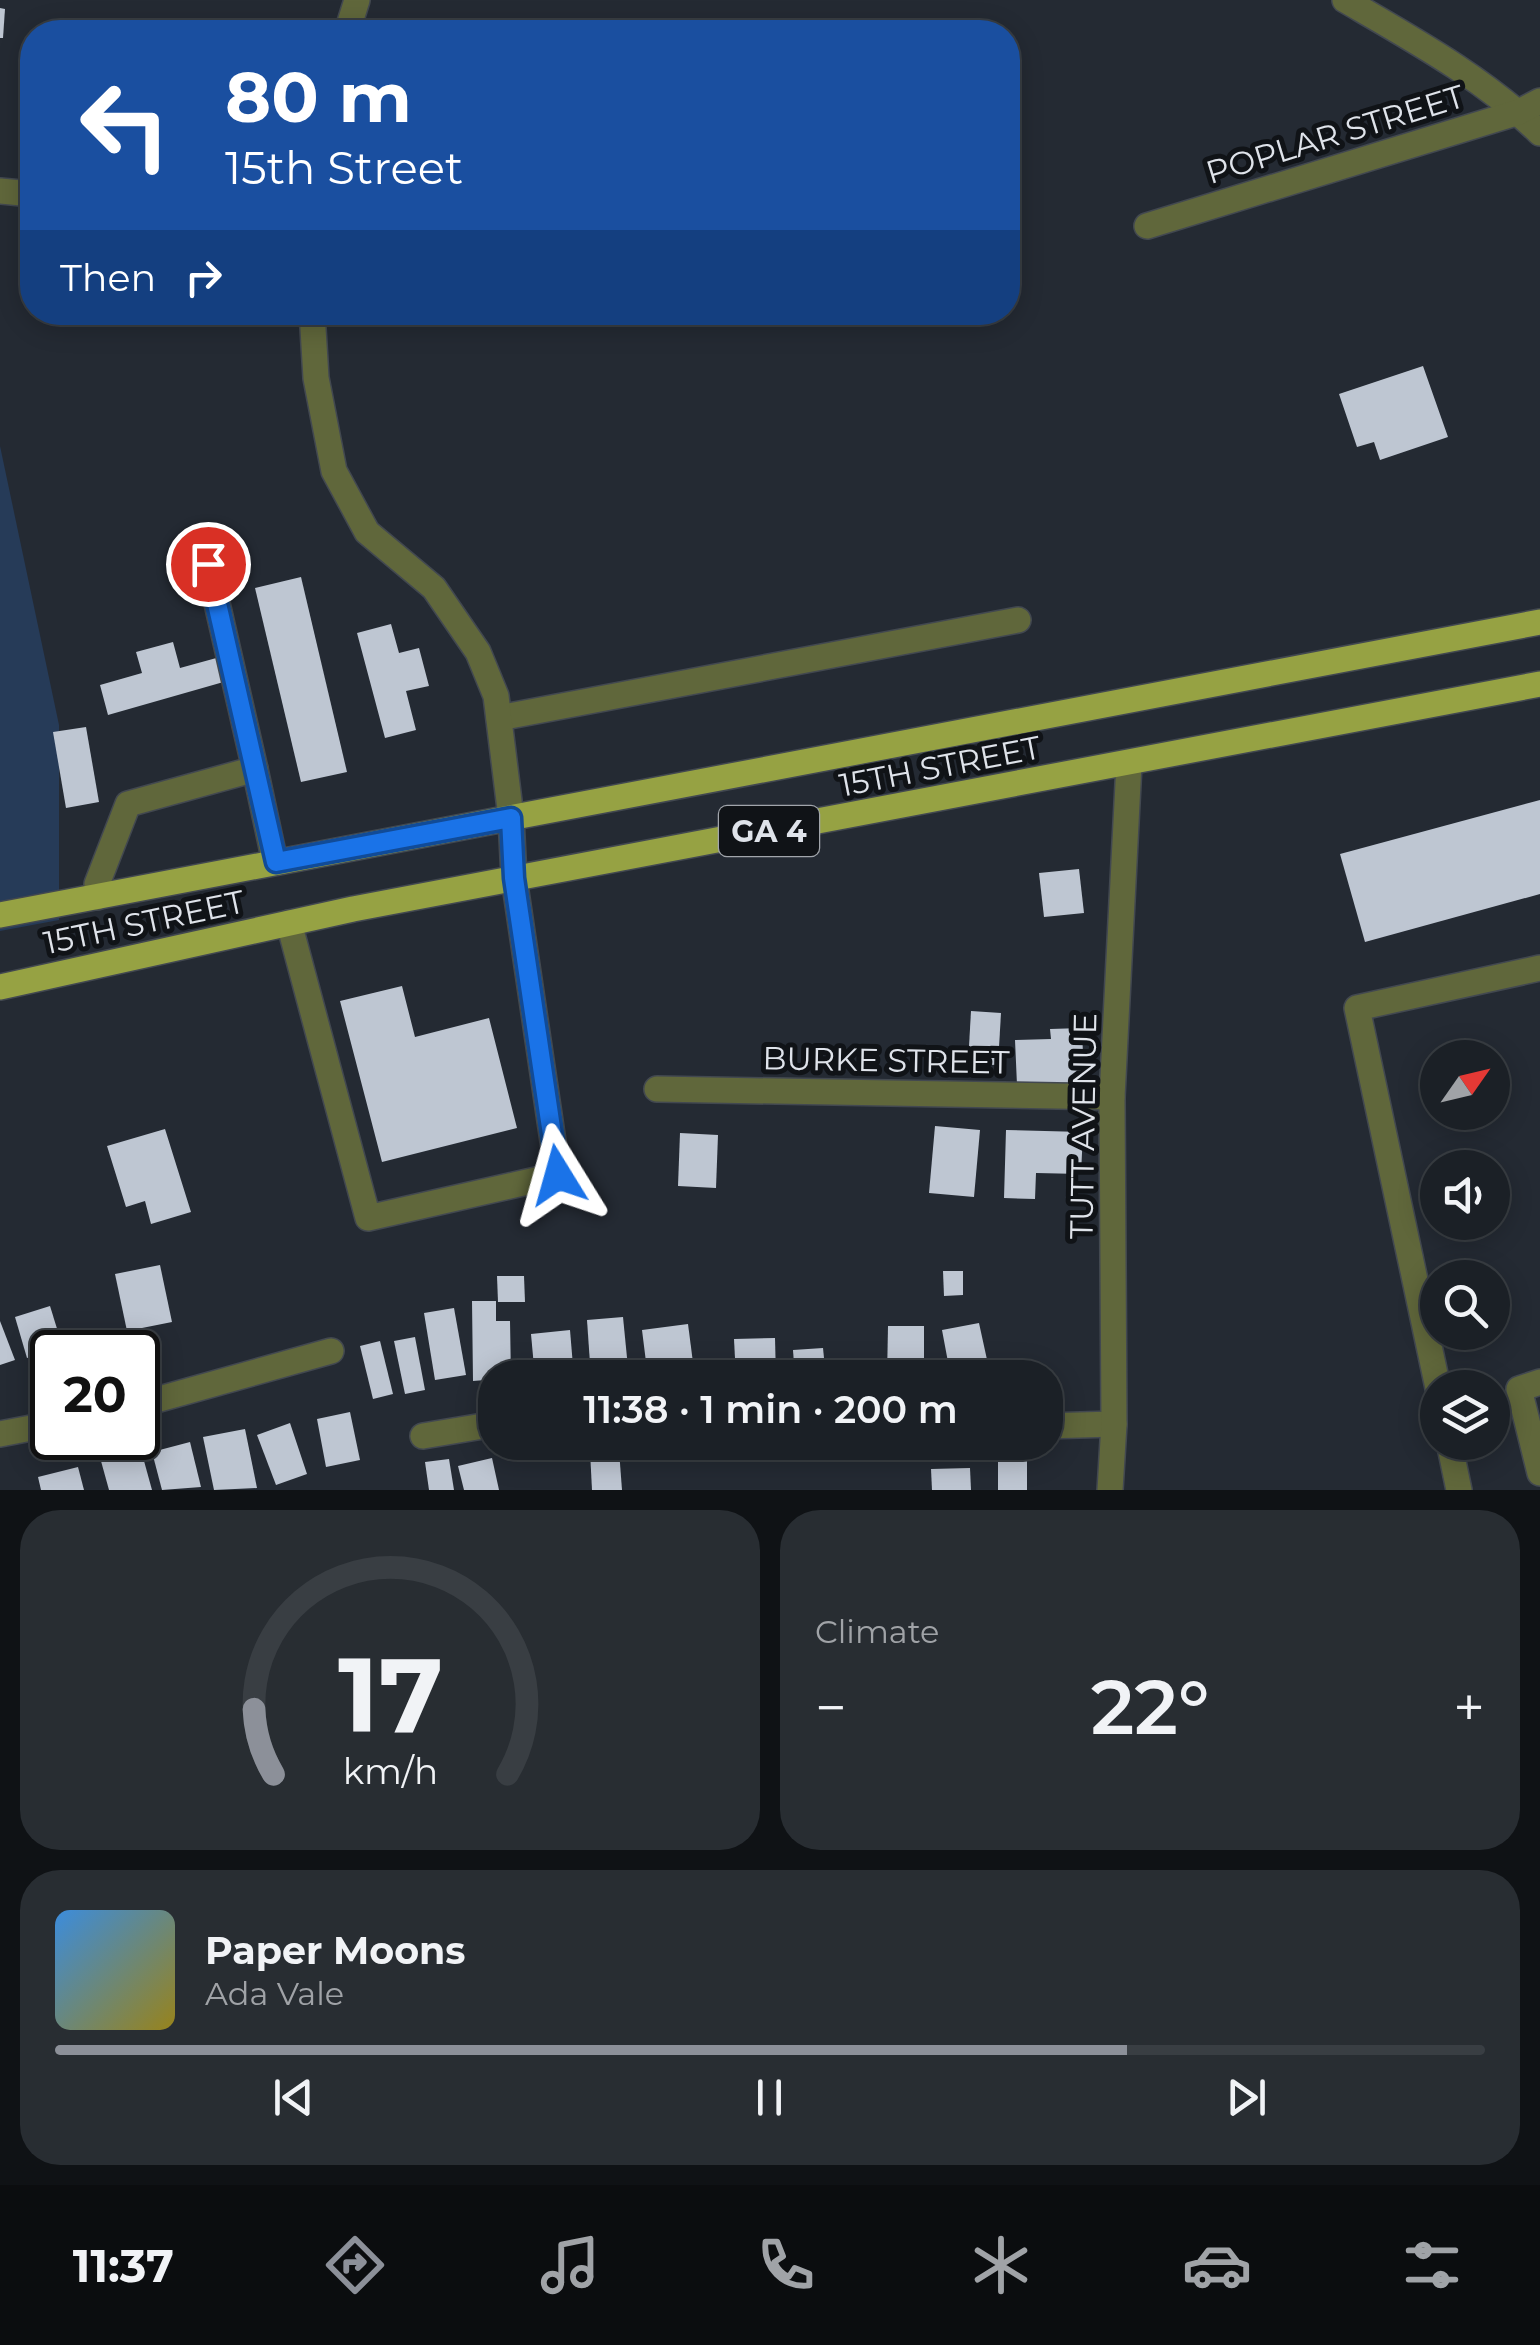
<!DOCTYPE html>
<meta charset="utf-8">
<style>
body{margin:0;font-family:Montserrat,sans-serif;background:#282d32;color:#f1f3f6;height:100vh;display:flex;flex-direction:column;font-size:38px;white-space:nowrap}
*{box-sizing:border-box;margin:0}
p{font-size:32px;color:#a0a3a7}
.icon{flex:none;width:55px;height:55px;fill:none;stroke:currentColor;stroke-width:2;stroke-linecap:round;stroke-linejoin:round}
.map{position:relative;height:1490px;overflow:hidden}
.sheet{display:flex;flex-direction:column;gap:20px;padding:20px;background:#0f1215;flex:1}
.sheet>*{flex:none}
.hud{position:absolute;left:20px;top:20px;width:1000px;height:305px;border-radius:40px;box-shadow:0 5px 25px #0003,0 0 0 2px #393e43;background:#1a4fa0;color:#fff;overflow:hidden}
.needle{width:65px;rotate:56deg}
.controls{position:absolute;left:1420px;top:1040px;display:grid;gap:20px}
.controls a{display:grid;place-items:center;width:90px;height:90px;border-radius:50%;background:#1b2026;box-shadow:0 5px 25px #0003,0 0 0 2px #393e43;font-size:50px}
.speed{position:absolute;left:30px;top:1330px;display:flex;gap:20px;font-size:50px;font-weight:700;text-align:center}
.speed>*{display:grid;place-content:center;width:130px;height:130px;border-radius:50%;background:#1b2026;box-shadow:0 5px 25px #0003,0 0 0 2px #393e43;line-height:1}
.speed .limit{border:5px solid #111;border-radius:15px;background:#fff;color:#111}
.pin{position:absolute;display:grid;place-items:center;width:85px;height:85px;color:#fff;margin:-42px;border:5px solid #fff;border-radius:50%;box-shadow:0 2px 10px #0007}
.me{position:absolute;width:110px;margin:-55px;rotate:352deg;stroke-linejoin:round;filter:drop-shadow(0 0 8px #0008)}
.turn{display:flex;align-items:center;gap:35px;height:210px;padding:0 40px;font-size:45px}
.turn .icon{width:130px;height:130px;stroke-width:2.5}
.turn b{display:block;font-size:70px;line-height:85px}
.then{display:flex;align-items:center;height:95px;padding:0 40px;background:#0003;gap:20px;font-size:38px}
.big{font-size:75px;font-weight:600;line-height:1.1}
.sheet .widget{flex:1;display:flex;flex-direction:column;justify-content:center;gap:15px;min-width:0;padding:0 35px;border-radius:40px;background:#282d32}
.sheet .dial{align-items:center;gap:0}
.dial svg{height:260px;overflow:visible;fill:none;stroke:#393e43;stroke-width:7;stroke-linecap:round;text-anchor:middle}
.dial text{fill:#f1f3f6;stroke:none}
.song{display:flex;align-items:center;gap:30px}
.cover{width:120px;height:120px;border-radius:15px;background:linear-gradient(135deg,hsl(210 70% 55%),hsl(50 70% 35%))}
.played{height:10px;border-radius:5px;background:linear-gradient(90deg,#8c9099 75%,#393e43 75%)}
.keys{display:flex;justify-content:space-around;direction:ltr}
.heat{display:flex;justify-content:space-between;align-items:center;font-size:55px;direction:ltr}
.sheet .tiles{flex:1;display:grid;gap:20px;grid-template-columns:1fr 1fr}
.widget:last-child{grid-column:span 2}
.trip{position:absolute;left:478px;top:1360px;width:585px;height:100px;border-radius:40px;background:#1b2026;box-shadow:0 5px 25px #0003,0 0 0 2px #393e43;font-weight:600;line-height:100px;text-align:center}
.tab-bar{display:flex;height:160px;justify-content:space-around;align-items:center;background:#0b0d0f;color:#a0a3a7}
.tab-bar .icon{width:70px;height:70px}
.tab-bar .active{color:#8c9099}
.tab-bar b{font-size:45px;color:#f1f3f6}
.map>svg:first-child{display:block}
.green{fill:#263b58}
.building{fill:#bec6d2}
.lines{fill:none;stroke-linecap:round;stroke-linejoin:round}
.minor-casing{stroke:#424850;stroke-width:28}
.major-casing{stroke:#424850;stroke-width:28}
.minor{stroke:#60673b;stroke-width:25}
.major{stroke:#96a243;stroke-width:25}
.route-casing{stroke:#114b97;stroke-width:25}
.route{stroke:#1a73e8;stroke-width:18}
.labels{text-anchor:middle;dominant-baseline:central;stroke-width:10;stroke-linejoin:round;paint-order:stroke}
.shield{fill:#101317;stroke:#a1a5ab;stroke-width:2.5}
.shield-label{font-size:30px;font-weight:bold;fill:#dfe3ea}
.street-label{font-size:32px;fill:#dfe3ea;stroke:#101317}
</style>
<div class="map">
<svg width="1540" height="1490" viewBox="0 0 1540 1490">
<rect width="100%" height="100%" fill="#242a33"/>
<path class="green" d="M0 446 59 725V920L0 931Z"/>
<g class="building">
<path d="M0 8 5 9 3 38H0Z"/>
<path d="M1423 366 1448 437 1380 460 1374 442 1357 447 1339 394Z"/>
<path d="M301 577 347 772 301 782 255 588Z"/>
<path d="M391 624 399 653 419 648 429 686 406 691 416 730 385 738 357 633Z"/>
<path d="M173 642 180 668 220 657 227 681 108 715 100 685 142 673 136 652Z"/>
<path d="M86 727 99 802 66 808 53 732Z"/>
<path d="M1540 800V894L1365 942 1340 854Z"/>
<path d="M1079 869 1084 913 1044 917 1039 873Z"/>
<path d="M402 986 415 1037 489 1018 517 1128 382 1162 340 1001Z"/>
<path d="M971 1011 1001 1013 998 1065 968 1064Z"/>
<path d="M1082 1028 1084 1082 1017 1085 1015 1040 1051 1039 1050 1029Z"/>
<path d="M935 1126 980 1130 974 1197 929 1193Z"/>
<path d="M165 1129 191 1212 151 1224 145 1201 126 1207 107 1146Z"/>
<path d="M1006 1130 1083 1132 1081 1174 1036 1173 1035 1199 1004 1198Z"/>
<path d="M680 1133 718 1135 716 1188 678 1186Z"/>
<path d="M160 1265 172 1322 127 1331 115 1274Z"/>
<path d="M943 1271H963V1295L944 1296Z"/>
<path d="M497 1276H524L525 1302H498Z"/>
<path d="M472 1301H496V1321H510L511 1378 473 1381Z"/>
<path d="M50 1306 63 1348 27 1358 15 1317Z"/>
<path d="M454 1308 466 1375 435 1380 424 1313Z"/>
<path d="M623 1317 629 1378H591L587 1320Z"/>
<path d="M0 1321 15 1360 0 1365Z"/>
<path d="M979 1323 991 1378H951L942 1330Z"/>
<path d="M688 1324 695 1378H648L642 1330Z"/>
<path d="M888 1326H924V1378H887Z"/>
<path d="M570 1330 574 1378H535L531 1334Z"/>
<path d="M415 1337 425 1390 405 1394 394 1341Z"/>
<path d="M775 1338 776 1378H736L734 1339Z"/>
<path d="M380 1341 393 1394 373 1399 360 1346Z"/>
<path d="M823 1348 826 1378H795L793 1350Z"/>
<path d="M350 1412 360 1460 326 1467 317 1419Z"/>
<path d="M290 1423 307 1474 276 1485 257 1435Z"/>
<path d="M245 1429 257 1488 214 1490 203 1437Z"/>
<path d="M190 1442 201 1487 162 1490 152 1452Z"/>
<path d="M141 1450 152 1490H109L101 1461Z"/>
<path d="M619 1450 622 1490H592L590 1451Z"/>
<path d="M998 1451 1027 1452V1490H998Z"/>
<path d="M492 1458 499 1490H464L458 1466Z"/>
<path d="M449 1459 454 1490H429L425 1462Z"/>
<path d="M78 1467 84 1490H41L38 1477Z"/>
<path d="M970 1468 971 1490H932L931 1469Z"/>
</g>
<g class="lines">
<g class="minor-casing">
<g id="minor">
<path d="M1345 0C1412 39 1485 79 1540 133"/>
<path d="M347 32 357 0"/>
<path d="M0 191 32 194"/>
<path d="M1147 226 1519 112 1540 101"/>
<path d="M208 564 255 769"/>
<path d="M499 718 1018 620"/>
<path d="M97 897V884L128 804 255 769 275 862"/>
<path d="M289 923 368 1218 558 1175 514 878 511 817 496 696 478 652 434 588 367 532 334 471 316 378 312 312"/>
<path d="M657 1089 1112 1097"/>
<path d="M1540 1382 1519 1389 1540 1473"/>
<path d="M1438 1388 1357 1008 1540 968"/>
<path d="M138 1405 331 1351"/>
<path d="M1045 1426 1114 1424"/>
<path d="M0 1434 52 1424"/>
<path d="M423 1436 483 1426 495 1427"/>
<path d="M1449 1442 1459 1490"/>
<path d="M1110 1490 1114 1424 1112 1097 1129 764"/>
</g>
</g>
<g class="major-casing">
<g id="major">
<path d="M0 915 1540 622"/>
<path d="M0 987 353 909 1540 684"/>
</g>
</g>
<use href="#minor" class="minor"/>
<use href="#major" class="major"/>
</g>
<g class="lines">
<g class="route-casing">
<path id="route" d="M208 564 276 862 511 818 514 878 558 1175"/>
</g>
<use href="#route" class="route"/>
</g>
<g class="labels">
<rect class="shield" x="719" y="806" width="100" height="50" rx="8"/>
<g class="shield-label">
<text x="769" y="831">GA 4</text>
</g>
<g class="street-label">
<text transform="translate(1335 134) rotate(-17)">POPLAR STREET</text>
<text transform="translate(940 766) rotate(-11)">15TH STREET</text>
<text transform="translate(144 922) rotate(-12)">15TH STREET</text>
<text transform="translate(886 1060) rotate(1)">BURKE STREET</text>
<text transform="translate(1083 1126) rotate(-89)">TUTT AVENUE</text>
</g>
</g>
</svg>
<div class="controls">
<a><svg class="needle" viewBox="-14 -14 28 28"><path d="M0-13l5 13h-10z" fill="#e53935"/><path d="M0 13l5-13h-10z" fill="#a0a3a7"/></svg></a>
<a><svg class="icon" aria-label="sound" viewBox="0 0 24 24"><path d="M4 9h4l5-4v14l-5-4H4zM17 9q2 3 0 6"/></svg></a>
<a><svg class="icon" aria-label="search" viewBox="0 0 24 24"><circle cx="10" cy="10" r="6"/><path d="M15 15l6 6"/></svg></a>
<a><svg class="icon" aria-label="layers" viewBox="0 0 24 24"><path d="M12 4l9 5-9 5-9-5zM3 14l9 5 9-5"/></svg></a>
</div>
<div class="speed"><div class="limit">20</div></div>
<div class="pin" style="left:208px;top:564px;background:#d93025"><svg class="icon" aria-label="arrive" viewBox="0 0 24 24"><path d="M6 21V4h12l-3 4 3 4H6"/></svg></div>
<svg class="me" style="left:558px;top:1175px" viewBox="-20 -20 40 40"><path d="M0-17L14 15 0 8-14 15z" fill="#1a73e8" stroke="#fff" stroke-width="4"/></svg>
<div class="trip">11:38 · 1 min · 200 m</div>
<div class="hud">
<div class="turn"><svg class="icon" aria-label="left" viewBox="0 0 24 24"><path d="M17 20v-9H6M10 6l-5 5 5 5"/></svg><div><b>80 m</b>15th Street</div></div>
<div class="then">Then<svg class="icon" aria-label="right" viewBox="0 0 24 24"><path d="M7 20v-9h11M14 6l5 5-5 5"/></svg></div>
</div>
</div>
<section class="sheet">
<div class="tiles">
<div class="widget dial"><svg viewBox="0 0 100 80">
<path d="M14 69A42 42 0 1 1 86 69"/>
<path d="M14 69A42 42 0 0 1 8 49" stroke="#8c9099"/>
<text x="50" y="56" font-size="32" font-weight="700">17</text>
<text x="50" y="72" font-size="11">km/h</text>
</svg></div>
<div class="widget"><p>Climate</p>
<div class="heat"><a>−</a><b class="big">22°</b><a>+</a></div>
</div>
<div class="widget">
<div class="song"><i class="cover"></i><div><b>Paper Moons</b><p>Ada Vale</p></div></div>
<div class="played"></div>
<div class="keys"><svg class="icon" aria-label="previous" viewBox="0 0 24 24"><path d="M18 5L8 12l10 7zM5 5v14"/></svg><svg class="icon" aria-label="pause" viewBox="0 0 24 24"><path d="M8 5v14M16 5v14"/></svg><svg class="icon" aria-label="next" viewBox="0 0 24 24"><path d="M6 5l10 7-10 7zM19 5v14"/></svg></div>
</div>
</div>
</section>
<nav class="tab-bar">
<b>11:37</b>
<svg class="icon active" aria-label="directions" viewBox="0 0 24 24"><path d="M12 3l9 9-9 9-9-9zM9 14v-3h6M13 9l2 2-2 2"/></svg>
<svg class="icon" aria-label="music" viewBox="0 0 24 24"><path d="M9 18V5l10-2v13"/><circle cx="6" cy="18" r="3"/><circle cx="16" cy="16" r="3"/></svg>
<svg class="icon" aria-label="phone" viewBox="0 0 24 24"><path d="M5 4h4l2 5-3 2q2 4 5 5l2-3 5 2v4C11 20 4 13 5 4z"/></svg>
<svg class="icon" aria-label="climate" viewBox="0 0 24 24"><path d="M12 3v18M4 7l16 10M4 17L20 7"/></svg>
<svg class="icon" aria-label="car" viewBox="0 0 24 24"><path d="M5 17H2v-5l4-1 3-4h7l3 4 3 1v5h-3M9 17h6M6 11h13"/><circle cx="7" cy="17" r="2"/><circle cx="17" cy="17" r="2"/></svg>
<svg class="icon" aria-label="filters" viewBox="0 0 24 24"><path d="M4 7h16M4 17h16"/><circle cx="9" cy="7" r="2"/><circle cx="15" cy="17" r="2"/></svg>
</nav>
